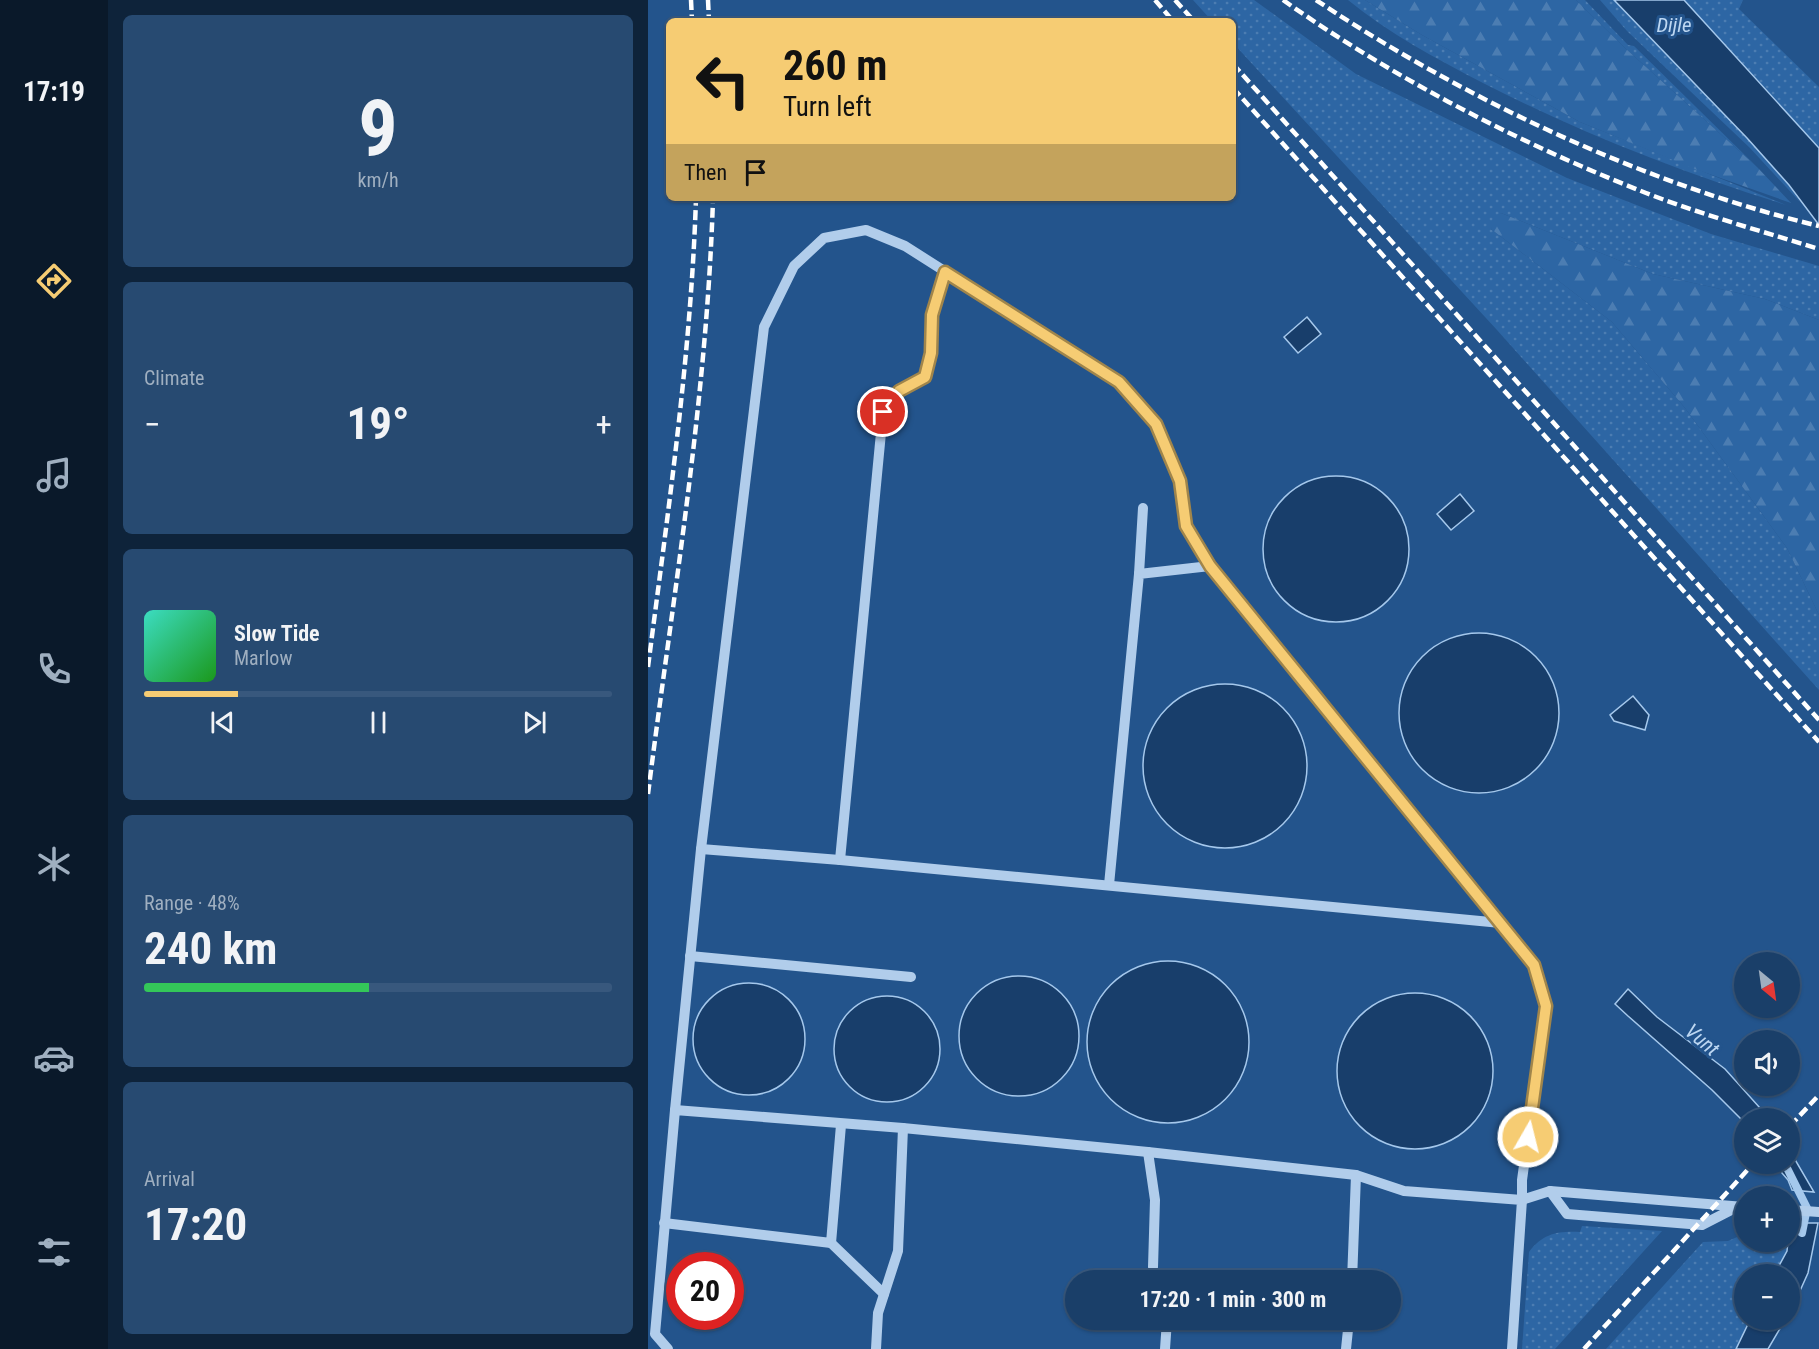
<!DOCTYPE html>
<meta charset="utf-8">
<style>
body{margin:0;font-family:"Roboto Condensed",sans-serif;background:#274a71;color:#f1f3f6;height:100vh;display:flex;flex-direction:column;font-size:22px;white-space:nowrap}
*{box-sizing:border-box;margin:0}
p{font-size:20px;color:#9fafc0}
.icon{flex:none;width:33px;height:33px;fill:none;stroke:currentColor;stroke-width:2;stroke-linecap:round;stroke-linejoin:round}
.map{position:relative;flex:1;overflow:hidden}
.side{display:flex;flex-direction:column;gap:15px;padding:15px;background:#0e233a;width:540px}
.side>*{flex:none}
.top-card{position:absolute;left:18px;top:18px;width:570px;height:183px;border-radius:9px;box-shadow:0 2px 4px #0004,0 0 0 2px #38587d;background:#f6cc73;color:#111;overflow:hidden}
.needle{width:39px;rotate:151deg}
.tools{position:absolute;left:1086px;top:952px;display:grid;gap:12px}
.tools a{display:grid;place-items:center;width:66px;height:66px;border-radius:50%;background:#1a3f69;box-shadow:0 2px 4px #0004,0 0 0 2px #38587d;font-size:30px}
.speed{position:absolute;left:18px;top:1252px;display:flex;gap:12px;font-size:30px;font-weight:700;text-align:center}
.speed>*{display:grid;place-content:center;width:78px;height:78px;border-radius:50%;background:#1a3f69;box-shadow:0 2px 4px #0004,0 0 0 2px #38587d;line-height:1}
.speed .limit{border:9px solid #d22;background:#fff;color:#111}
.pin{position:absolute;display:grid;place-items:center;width:51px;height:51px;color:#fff;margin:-26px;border:3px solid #fff;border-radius:50%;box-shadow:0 2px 6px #0007}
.me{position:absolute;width:66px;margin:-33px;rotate:8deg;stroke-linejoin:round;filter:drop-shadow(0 0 4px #0008)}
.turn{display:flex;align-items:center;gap:21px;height:126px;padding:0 18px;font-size:27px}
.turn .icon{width:78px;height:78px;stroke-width:2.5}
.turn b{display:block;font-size:42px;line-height:51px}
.then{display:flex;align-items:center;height:57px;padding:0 18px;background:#0003;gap:12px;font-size:22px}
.big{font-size:45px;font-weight:700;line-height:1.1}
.side .card{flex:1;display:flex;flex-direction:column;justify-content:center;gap:9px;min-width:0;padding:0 21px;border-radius:9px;background:#274a71}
.side .dial{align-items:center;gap:0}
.dial b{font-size:78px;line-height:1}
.song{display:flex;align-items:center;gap:18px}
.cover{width:72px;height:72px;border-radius:9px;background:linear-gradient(135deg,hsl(170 70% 55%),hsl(120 70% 35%))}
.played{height:6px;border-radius:3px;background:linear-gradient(90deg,#f6cc73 20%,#38587d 20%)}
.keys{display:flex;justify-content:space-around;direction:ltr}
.heat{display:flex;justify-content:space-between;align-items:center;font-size:33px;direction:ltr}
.charge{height:9px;border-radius:4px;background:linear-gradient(90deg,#34c759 48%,#38587d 0)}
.trip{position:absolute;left:417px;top:1270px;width:336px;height:60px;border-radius:30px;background:#1a3f69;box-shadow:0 2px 4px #0004,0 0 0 2px #38587d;font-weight:700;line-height:60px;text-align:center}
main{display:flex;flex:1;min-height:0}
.tab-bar{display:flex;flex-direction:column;width:108px;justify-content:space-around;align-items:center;background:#0a192a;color:#9fafc0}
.tab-bar .icon{width:42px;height:42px}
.tab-bar .current{color:#f6cc73}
.tab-bar b{font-size:27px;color:#f1f3f6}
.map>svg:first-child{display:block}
.grass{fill:url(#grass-dots)}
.forest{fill:url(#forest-firs)}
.water{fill:#183e6b;stroke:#a5c8ec;stroke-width:1.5}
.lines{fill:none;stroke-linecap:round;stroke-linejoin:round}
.stream{stroke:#a5c8ec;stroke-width:8}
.minor{stroke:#b1cdeb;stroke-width:10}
.rail{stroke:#fff;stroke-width:4.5;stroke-dasharray:10 4.5;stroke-linecap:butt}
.route-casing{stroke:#a0854b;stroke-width:15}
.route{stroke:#f6cc73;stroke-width:10}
.labels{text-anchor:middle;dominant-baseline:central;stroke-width:6;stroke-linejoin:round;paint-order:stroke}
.water-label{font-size:21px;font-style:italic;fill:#bdd7f2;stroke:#23548c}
</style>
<main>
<nav class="tab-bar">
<b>17:19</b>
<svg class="icon current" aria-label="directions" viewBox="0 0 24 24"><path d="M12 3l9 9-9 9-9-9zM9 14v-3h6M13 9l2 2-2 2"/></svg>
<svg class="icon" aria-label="music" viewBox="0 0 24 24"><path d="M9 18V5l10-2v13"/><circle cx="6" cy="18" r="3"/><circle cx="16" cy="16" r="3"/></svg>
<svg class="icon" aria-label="phone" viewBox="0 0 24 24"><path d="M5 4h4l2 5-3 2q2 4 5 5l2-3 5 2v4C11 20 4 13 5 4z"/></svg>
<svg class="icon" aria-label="climate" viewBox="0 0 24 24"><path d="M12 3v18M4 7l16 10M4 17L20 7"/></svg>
<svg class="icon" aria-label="car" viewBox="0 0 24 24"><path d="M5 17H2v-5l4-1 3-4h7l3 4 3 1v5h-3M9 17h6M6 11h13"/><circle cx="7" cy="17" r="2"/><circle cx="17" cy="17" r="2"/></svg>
<svg class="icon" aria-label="filters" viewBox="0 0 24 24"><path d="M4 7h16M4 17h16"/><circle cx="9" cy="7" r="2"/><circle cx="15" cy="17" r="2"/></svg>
</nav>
<section class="side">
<div class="card dial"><b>9</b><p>km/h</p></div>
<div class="card"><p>Climate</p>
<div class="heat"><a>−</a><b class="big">19°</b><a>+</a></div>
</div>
<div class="card">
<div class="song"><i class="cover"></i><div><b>Slow Tide</b><p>Marlow</p></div></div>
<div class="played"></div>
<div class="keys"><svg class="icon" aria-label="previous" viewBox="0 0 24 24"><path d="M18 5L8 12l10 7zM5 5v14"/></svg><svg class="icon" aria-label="pause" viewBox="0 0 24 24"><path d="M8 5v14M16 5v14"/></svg><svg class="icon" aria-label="next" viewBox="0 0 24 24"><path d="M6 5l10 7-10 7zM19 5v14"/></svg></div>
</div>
<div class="card"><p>Range · 48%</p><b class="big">240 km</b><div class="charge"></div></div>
<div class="card"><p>Arrival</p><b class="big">17:20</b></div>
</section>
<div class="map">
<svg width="1171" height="1349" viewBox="0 0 1171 1349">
<defs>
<pattern id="grass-dots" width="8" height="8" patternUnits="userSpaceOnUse" patternTransform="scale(1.5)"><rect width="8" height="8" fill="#2d66a4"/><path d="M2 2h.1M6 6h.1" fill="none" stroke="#4c7db2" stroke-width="1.8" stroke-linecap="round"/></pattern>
<pattern id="forest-firs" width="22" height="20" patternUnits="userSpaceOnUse" patternTransform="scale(1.5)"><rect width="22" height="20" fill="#2d66a4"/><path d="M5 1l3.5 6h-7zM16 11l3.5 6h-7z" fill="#4c7db2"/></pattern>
</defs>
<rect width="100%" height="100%" fill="#23548c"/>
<g class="grass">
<path d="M545 0H606L708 74 919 178 1063 234 1171 266V320L1117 299 1005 274 853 213 843 229 964 322 1037 408 1139 548 1171 615V690L849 330 585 43V21H564Z"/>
<path d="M700 0H717L774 35 932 122 1138 205C1033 172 933 133 835 83 789 59 740 33 700 0Z"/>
<path d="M928 0H937L980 45 986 46 1109 167 977 48Z"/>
<path d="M952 0H966C1025 67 1103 127 1152 202L1102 148 979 31Z"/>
<path d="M1036 0H1095L1091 9 1171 87V148Z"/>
<path d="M934 1226 1014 1231 907 1349H874L881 1252C895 1233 911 1231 932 1232Z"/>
<path d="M1096 1234V1242H1141L1139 1251 1126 1275H1096V1320H1102L1088 1349H958L1055 1242 1080 1241Z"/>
</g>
<g class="forest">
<path d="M717 0H928L977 48 1109 167 1143 203 1047 169 932 122 774 35Z"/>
<path d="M853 213 1005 274 1117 299 1171 320V615L1139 548 1037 408 964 322 843 229 845 217Z"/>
</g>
<g class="water">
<path d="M966 0H1036L1171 148V225L1141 185 1099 138Z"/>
<path d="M659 317 673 334 650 353 636 337Z"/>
<circle cx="688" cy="549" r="73"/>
<path d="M812 494 826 511 803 530 789 514Z"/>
<circle cx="831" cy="713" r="80"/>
<circle cx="577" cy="766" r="82"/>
<path d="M985 696 1001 715 997 730 966 721 962 715Z"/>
<circle cx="520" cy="1042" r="81"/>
<circle cx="371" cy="1036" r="60"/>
<circle cx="101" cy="1039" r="56"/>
<path d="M980 989 1009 1017 1077 1069 1121 1118 1096 1119V1122L1064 1090 980 1016 967 1004Z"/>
<circle cx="767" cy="1071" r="78"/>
<circle cx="239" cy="1049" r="53"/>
<path d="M1142 1151 1166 1192 1144 1190 1140 1180 1127 1165 1142 1164Z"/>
<path d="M1142 1223H1170L1160 1273 1142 1313V1275H1126L1139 1251Z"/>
<path d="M1102 1320H1137L1120 1349H1088Z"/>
</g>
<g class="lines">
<path class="stream" d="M1137 1164 1159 1208 1154 1233"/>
<g class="minor">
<path d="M491 574 495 508"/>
<path d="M53 849 192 860 853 923"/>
<path d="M192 860 235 412 251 391 277 377 283 353 284 315 297 271"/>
<path d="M461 885 491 574 562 566"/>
<path d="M42 956 263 977"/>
<path d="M27 1110 53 849 116 327 146 266 176 238 218 230 257 246 471 382 508 424 532 481 538 526 562 566 886 965 898 1006 874 1180V1200L902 1191 1096 1207"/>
<path d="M500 1152 507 1200 505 1267"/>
<path d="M902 1191 919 1214 1054 1225 1089 1207"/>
<path d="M1142 1210 1171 1212"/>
<path d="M16 1223 183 1243 193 1125"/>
<path d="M183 1243 236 1294"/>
<path d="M704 1281 708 1175"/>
<path d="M20 1349 7 1334 27 1110 255 1128 500 1152 708 1175 756 1191 874 1200 864 1349"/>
<path d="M228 1349 230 1313 250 1251 255 1128"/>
<path d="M517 1349 519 1320"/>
<path d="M698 1349 701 1320"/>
</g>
<g class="rail">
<path d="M43 0 44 21"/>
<path d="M60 0 61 21"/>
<path d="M507 0 525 21"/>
<path d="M527 0 546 21"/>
<path d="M635 0C747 79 871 143 998 193 1055 215 1113 231 1171 249"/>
<path d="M668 0C818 100 996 184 1171 226"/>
<path d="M585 64 1171 720"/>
<path d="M585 88 1171 742"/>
<path d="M0 667C20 511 43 355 48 198"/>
<path d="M0 794C25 596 59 397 65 198"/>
<path d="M1142 1126 1171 1095"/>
<path d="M936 1349 1105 1164"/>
</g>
</g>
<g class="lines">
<g class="route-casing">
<path id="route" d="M235 412 251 391 277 377 283 353 284 315 297 272 471 382 508 424 532 481 538 526 562 566 886 965 898 1006 880 1137"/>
</g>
<use href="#route" class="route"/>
</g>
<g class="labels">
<g class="water-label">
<text x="1026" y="25">Dijle</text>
<text transform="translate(1054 1040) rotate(40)">Vunt</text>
</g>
</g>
</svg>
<div class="tools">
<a><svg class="needle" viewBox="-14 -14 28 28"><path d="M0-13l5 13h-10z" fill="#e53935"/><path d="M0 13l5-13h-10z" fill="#9fafc0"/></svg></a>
<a><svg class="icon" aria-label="sound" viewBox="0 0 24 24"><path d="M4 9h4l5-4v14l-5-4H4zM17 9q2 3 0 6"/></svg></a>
<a><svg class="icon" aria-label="layers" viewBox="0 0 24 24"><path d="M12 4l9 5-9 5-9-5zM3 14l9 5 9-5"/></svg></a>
<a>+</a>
<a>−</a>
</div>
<div class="speed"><div class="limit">20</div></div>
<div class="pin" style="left:235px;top:412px;background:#d93025"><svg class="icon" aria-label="arrive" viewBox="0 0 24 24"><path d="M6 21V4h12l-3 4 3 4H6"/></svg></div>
<svg class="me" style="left:880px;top:1137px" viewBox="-20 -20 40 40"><circle r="17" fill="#f6cc73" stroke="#fff" stroke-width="3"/><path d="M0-11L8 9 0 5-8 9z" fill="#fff"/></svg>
<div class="trip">17:20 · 1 min · 300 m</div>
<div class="top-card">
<div class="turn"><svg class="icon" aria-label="left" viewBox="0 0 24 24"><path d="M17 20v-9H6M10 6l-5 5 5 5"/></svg><div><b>260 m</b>Turn left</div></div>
<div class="then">Then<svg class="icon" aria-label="arrive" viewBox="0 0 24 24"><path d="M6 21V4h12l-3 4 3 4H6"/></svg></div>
</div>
</div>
</main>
